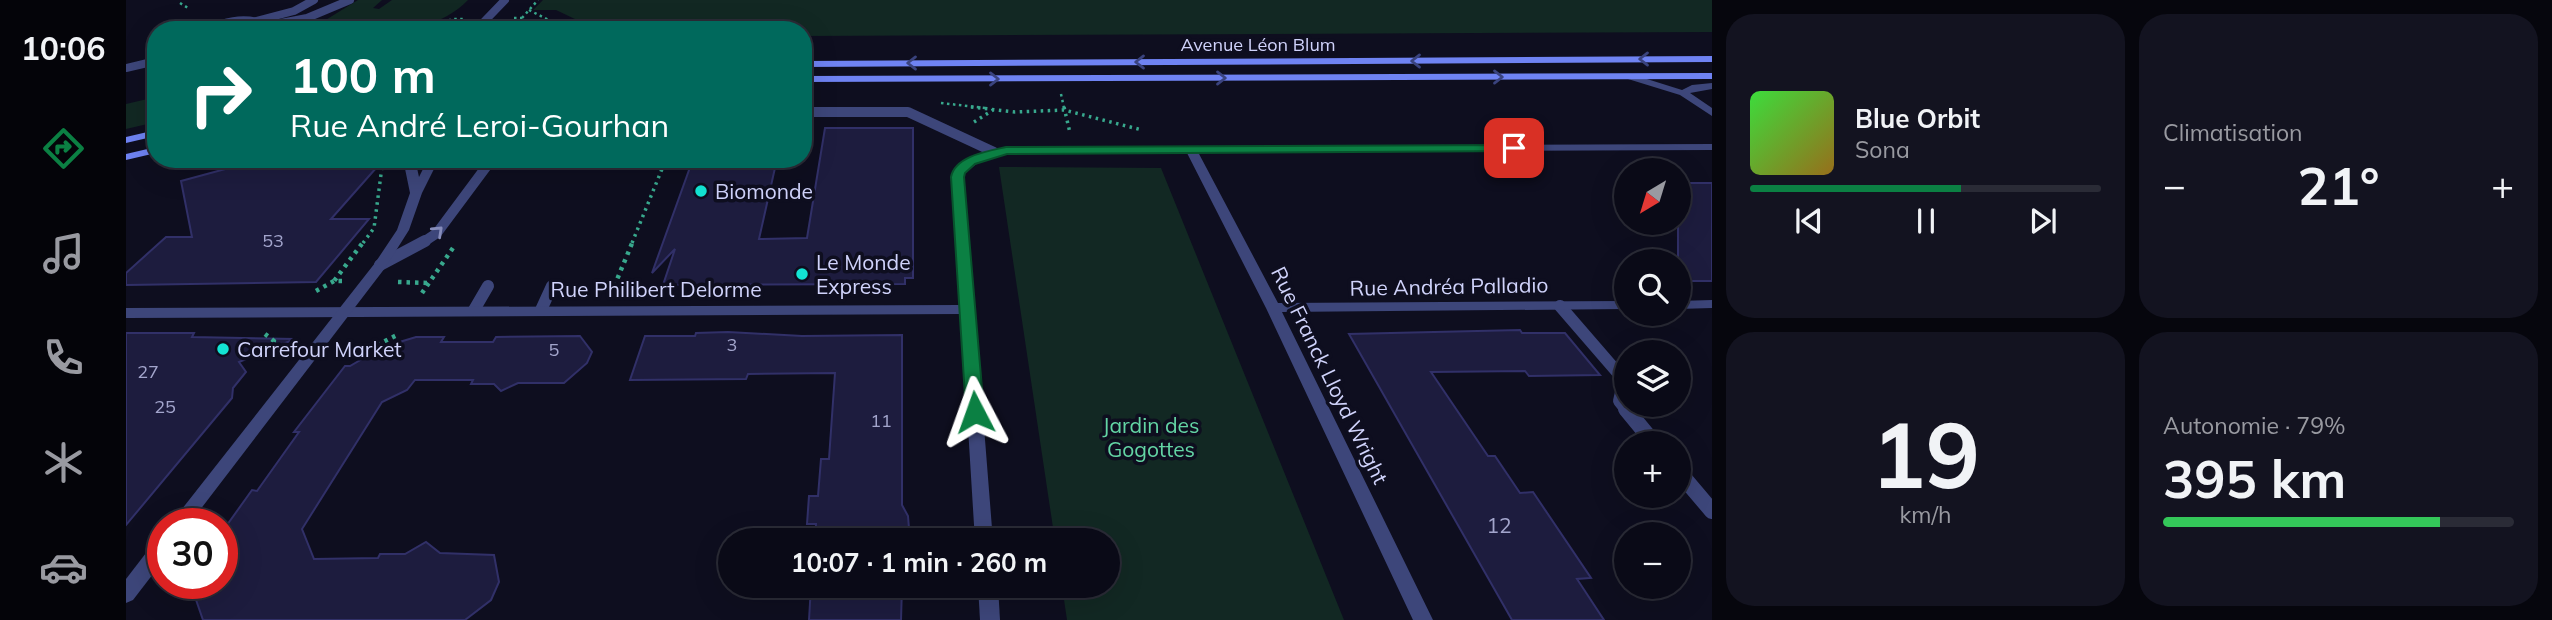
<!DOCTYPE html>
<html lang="fr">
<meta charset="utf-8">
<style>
body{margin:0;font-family:Mulish,sans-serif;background:#131320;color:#f1f3f6;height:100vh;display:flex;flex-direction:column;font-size:26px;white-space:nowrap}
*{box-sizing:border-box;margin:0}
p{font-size:23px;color:#999aa1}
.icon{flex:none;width:38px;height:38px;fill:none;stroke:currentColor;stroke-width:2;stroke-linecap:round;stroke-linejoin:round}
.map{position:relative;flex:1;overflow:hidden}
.side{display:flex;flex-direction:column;gap:14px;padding:14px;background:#06060d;width:840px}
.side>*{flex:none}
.hud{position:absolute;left:21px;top:21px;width:665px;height:147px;border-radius:28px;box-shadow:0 7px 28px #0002,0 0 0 2px #2a2b36;background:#00695c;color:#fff;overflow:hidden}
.needle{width:46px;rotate:218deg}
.tools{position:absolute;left:1488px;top:158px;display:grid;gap:14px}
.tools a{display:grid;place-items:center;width:77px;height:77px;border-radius:50%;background:#0a0a17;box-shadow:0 7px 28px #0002,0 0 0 2px #2a2b36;font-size:35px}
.speed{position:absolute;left:21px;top:508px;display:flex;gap:14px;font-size:35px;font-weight:700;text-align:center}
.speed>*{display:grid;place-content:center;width:91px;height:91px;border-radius:50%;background:#0a0a17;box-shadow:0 7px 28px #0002,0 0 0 2px #2a2b36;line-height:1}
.speed .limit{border:10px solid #d22;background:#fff;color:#111}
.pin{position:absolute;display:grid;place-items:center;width:60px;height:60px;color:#fff;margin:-30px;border-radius:14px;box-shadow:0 4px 10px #0006}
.me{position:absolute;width:77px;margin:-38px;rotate:356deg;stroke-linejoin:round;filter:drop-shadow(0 0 5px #0008)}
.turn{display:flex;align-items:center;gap:24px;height:147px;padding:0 28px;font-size:32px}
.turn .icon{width:91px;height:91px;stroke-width:2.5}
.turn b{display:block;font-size:49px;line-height:60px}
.big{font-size:52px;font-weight:700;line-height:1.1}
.side .widget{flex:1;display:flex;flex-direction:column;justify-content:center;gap:10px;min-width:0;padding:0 24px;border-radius:28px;background:#131320}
.side .dial{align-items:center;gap:0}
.dial b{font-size:91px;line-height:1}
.song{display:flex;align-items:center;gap:21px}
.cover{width:84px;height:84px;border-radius:10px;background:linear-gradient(135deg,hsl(120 70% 55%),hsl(40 70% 35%))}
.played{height:7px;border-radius:4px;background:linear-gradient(90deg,#0b8043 60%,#2a2b36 60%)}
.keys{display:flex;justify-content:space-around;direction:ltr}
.heat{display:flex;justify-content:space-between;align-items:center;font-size:38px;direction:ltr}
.charge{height:10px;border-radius:5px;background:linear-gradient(90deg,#34c759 79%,#2a2b36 0)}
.side .tiles{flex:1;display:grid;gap:14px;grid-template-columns:repeat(2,1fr)}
.trip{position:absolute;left:592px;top:528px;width:402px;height:70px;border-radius:35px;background:#0a0a17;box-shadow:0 7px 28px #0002,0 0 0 2px #2a2b36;font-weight:700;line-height:70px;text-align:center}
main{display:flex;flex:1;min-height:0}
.tab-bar{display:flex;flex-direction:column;width:126px;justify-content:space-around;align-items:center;background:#040409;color:#999aa1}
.tab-bar .icon{width:49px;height:49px}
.tab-bar .current{color:#0b8043}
.tab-bar b{font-size:32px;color:#f1f3f6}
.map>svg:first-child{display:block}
.green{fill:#122823}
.building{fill:#1d1c3e;stroke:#313068;stroke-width:2}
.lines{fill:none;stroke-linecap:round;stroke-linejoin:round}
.path-far2{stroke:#38a88d;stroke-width:2.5;stroke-dasharray:2.5 3.5;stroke-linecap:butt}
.path-far1{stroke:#38a88d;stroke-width:3.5;stroke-dasharray:2.5 4.5;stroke-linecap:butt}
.path{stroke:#38a88d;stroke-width:4.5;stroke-dasharray:3.5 5;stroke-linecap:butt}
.service-far3{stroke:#3d467a;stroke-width:8}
.service-far2{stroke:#3d467a;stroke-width:10}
.service-far1{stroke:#3d467a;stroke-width:12}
.service{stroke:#3d467a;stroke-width:16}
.minor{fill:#3d467a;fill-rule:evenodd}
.tertiary{fill:#3d467a;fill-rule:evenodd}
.secondary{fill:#6f83f3;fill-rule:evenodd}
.oneway{stroke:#3a437e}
.oneway2{stroke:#868cba}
.route{fill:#0b8043;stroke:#07532c;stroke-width:2}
.poi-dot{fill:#13e4d4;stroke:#0e0e1f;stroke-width:2.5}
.labels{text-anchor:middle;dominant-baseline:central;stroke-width:7;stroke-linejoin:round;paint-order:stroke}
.far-street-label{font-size:18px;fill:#d0d3fb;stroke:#0e0e1f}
.number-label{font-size:18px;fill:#a3a5cc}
.poi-label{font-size:21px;fill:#d0d3fb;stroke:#0e0e1f;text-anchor:start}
.street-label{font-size:21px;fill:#d0d3fb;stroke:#0e0e1f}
.park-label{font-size:21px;fill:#63d4a4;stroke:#0e0e1f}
.near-number-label{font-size:21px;fill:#a3a5cc}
</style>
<main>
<nav class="tab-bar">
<b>10:06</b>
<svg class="icon current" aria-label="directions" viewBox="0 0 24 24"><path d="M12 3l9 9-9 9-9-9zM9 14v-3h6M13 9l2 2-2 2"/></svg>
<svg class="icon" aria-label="music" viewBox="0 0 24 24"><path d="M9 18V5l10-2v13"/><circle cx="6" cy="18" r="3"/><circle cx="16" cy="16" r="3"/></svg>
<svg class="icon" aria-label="phone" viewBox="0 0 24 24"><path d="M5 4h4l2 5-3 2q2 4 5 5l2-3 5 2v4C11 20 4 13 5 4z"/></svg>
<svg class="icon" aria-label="climate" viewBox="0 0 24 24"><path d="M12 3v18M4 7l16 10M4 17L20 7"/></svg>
<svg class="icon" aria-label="car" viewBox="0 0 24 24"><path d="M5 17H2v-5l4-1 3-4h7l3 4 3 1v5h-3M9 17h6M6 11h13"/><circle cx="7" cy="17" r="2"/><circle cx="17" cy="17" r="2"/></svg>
</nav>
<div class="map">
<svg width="1586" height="620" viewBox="0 0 1586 620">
<rect width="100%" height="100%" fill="#0e0e1f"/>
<g class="green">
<path d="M232 0H256L247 8 253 9 266 0H342C302 42 230 30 175 30L198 21Z"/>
<path d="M417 0H1586V32L677 36V30H472L430 10H407Z"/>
<path d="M30 97V122L0 129V104Z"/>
<path d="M873 167 1035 168 1218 620H941L936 586H982V541H929Z"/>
</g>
<g class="building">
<path d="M699 128H787V278H779V284L537 285 549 249 526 273 567 159H651L633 239 681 238Z"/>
<path d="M251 167 205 219H243L190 282 0 285V273L40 237H66L55 181 103 168Z"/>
<rect x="1552" y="183" width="34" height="98"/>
<path d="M1394 330 1396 333H1439L1474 375 1403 376 1399 371 1305 372 1362 456H1369L1394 493 1407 492 1465 578 1451 579 1478 620H1386L1223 334Z"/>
<path d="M602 332 676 336 776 335V505L782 516 784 541H689L690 524H681L683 496H692L695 459H703L709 373 622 374 620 379 504 380 519 336H569L570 333Z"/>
<path d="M0 333H68L66 337 169 339 113 362 120 372 107 388 106 398 0 525Z"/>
<path d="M454 336 466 352 461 363 438 383H392L375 391 368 384H345L347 380H289L281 390 256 402 176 529 188 559 252 558 254 554H279L300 542 314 553 368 555 373 582 365 600 339 620H77L68 594 71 583H96V532L126 490 131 491 173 432H168L219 366H224L257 347 290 337H318L315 342H367L370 337Z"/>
<path d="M685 586H776L775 620H683Z"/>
</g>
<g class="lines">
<g class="path-far2">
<path d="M54 3 62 8"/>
<path d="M403 10 442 30"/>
<path d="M388 18H396L415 30"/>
<path d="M396 18 412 0"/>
<path d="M294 30 327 19H337"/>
<path d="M935 94 938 108"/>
<path d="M815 103 859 108"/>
</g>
<g class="path-far1">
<path d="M845 107 889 112 938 110 1016 130"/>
<path d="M938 107 944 133"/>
<path d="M848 122 867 110"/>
<path d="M237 243 248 228 257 159"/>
<path d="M506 243 540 159"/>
</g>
<g class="path">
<path d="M216 281H208L238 241"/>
<path d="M272 282 302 283"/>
<path d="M190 291 208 281"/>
<path d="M296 293 329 245"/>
<path d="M485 294 507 241"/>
<path d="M139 334 148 341 140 355H157"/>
<path d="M211 356H229L273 334"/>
</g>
<g class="service-far3">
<path d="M130 21 168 11 188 0"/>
<path d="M134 27 181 18 224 0"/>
<path d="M80 30C98 22 116 17 135 23L132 30"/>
<path d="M350 30 379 0"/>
<path d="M0 68 30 61"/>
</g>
<g class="service-far2">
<path d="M677 112H782L868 152"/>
<path d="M296 243 311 233 366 159"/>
</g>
<g class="service-far1">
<path d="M254 265 299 241"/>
<path d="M1434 306 1498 380 1493 401 1501 411"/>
<path d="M348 310 362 286"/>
<path d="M415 310 426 286"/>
</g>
<g class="service">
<path d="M1500 409 1528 443"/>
<path d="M1552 471 1586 511"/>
</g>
<g class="minor">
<path d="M1505 74 1556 90 1566 85 1586 83V89L1564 93 1586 108V116L1554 95 1502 79V75Z"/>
<path d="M1586 144V150L1072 152 1152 303 1500 301V309L1156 312 1307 620H1287L1140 308 1061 153H880L859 158 838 173 867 541H849L835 314 0 318V308L834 305 826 172 851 154 880 147Z"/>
<path d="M1586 300V308L1552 309V301Z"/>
<path d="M852 586H872L874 620H854Z"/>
</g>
<g class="tertiary">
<path d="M277 159H289L293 177 302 159H313L296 193 283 230 259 268 64 523H45L249 263 271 230 284 193Z"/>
<path d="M37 538V561L7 600 0 603V579L30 540Z"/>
</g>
<g class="secondary">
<path d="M1586 56V62L677 67V61Z"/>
<path d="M1586 73V79L677 82V76Z"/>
<path d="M30 130V136L0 143V137Z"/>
<path d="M30 147V153L0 160V154Z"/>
</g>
</g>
<defs><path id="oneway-chevron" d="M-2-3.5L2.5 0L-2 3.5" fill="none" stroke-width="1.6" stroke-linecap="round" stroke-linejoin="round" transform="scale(1.75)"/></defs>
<g class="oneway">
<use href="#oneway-chevron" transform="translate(1518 59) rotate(180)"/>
<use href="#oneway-chevron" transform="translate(1290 61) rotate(180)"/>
<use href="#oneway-chevron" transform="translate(1014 62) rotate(180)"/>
<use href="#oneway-chevron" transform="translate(786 63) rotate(180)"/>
<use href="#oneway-chevron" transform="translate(1372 77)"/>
<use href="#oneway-chevron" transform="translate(1095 78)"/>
<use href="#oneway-chevron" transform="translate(868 79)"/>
</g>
<use class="oneway2" href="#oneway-chevron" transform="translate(312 231) rotate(-43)"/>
<path class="route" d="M1388 145 1393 146V151L881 154 849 164 839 173 838 177 858 412 856 417H843L840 412 825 177C829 156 862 151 880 147Z"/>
<g class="poi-dot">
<circle cx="575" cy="191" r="7"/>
<circle cx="676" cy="274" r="7"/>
<circle cx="97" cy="349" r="7"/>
</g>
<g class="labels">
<g class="far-street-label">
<text x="1132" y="44">Avenue Léon Blum</text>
</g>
<g class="number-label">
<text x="147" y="240">53</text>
<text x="606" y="344">3</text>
<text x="428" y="349">5</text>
<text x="22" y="371">27</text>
<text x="39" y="406">25</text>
<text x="755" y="420">11</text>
</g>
<g class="poi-label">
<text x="589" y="191">Biomonde</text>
<text x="690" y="262">Le Monde<tspan x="690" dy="24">Express</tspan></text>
<text x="111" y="349">Carrefour Market</text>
</g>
<g class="street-label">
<text transform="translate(1323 286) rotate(-1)">Rue Andréa Palladio</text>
<text x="530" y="289">Rue Philibert Delorme</text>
<text transform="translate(1204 375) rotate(64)">Rue Franck Lloyd Wright</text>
</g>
<g class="park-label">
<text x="1025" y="425">Jardin des<tspan x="1025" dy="24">Gogottes</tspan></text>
</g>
<g class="near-number-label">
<text x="1373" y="525">12</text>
</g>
</g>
</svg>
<div class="tools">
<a><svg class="needle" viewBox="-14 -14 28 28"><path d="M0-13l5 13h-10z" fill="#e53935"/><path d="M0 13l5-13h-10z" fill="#999aa1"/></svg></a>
<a><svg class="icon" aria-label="search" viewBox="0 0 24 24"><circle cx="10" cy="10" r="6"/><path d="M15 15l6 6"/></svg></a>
<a><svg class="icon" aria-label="layers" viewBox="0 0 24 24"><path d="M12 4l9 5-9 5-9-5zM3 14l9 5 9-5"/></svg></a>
<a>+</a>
<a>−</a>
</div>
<div class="speed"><div class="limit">30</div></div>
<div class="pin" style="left:1388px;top:148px;background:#d93025"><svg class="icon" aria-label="arrive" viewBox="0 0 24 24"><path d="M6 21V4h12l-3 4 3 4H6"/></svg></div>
<svg class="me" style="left:849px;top:412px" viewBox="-20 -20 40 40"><path d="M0-17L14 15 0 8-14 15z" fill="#0b8043" stroke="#fff" stroke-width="4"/></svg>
<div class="trip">10:07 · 1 min · 260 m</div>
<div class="hud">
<div class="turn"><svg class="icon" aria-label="right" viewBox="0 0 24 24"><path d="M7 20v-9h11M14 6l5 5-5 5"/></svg><div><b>100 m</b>Rue André Leroi-Gourhan</div></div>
</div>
</div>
<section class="side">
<div class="tiles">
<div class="widget">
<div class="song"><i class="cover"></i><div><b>Blue Orbit</b><p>Sona</p></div></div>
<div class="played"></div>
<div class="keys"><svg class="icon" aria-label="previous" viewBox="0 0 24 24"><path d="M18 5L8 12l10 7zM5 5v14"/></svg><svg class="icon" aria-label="pause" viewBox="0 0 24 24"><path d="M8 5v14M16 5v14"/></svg><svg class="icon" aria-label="next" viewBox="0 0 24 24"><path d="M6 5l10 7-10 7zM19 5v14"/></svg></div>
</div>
<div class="widget"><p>Climatisation</p>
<div class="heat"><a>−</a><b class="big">21°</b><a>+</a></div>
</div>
<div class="widget dial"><b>19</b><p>km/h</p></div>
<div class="widget"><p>Autonomie · 79%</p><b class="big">395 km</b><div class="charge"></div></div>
</div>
</section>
</main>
